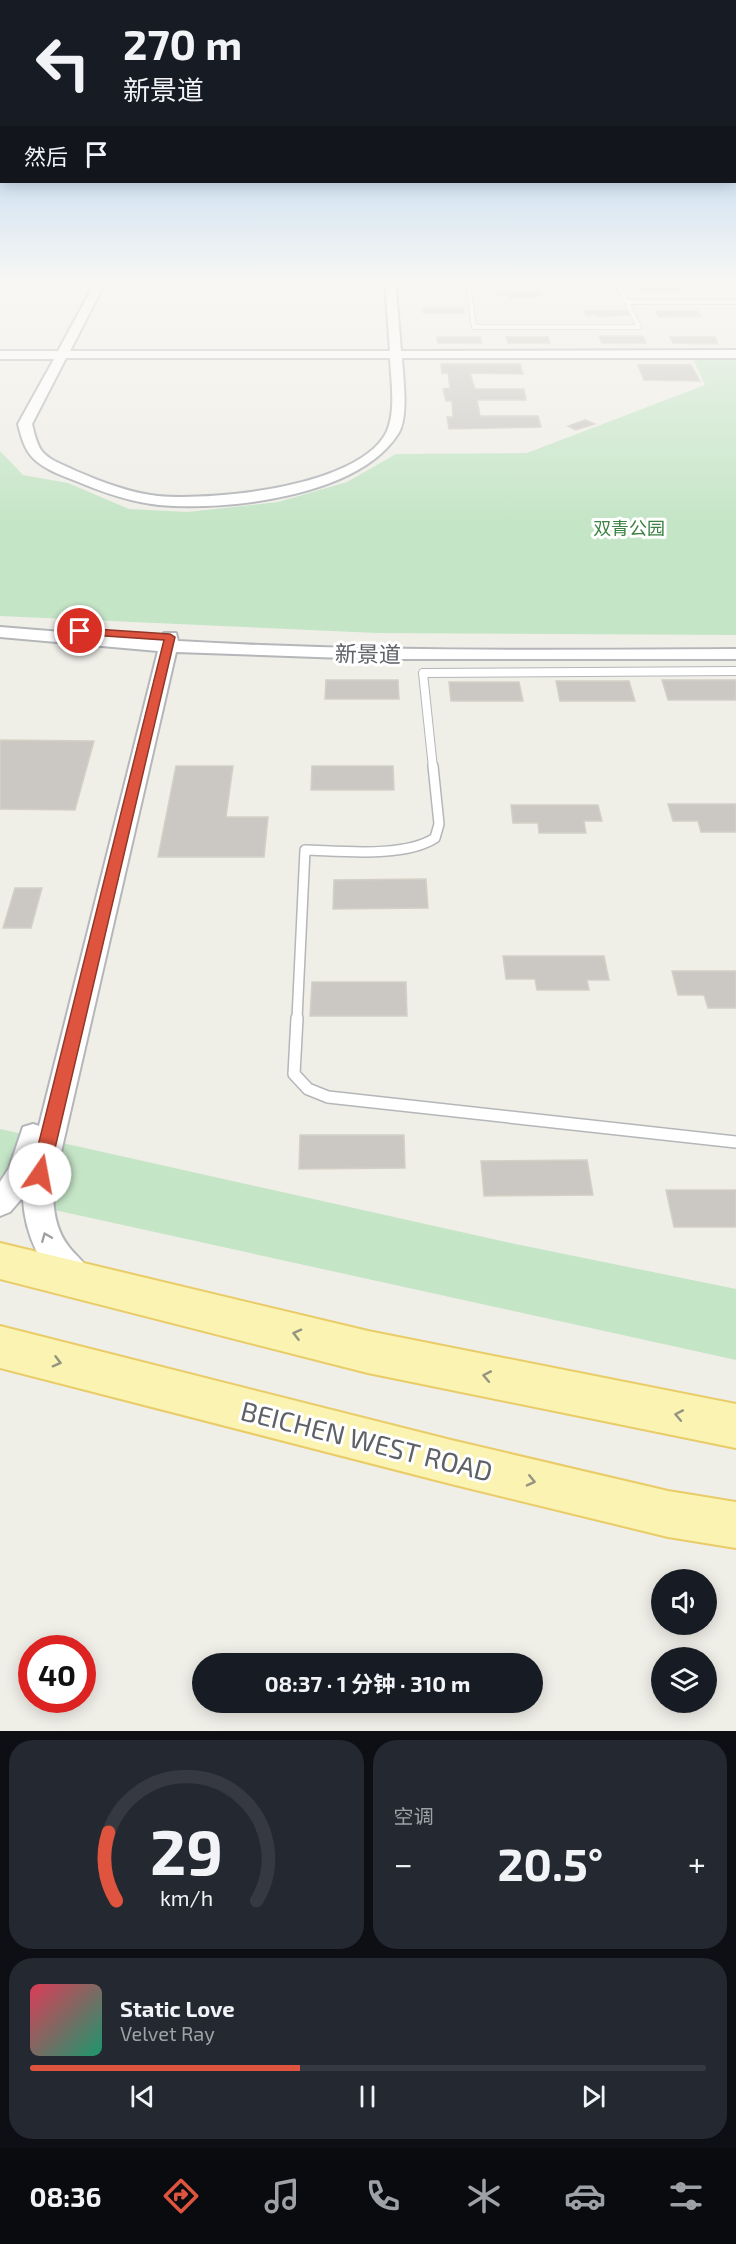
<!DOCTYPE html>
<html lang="zh">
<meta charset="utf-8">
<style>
body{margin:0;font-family:"Exo 2","Noto Sans SC",sans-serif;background:#242831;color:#f1f3f6;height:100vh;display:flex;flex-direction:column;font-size:22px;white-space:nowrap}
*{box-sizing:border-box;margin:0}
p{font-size:20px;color:#9ea1a6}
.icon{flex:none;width:33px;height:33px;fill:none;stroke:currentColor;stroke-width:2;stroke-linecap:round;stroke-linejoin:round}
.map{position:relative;height:1731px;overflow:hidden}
.drawer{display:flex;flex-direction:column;gap:9px;padding:9px;background:#0d0f14;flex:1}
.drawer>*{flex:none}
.hud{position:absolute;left:0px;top:0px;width:736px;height:183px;box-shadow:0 3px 15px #0003;background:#171b24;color:#f1f3f6;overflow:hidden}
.controls{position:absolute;left:651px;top:1569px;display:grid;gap:12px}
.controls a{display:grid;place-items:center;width:66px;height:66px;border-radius:50%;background:#171b24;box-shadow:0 3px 15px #0003;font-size:30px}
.speed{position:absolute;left:18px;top:1635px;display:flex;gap:12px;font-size:30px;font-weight:700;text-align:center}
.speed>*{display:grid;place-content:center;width:78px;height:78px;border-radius:50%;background:#171b24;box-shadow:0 3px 15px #0003;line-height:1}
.speed .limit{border:9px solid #d22;background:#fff;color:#111}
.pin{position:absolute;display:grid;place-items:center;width:51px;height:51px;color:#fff;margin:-26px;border:3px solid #fff;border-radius:50%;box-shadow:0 2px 6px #0007}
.me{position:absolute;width:66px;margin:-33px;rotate:12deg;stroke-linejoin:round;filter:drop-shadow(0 0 4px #0008)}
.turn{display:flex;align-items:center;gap:21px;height:126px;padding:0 24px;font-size:27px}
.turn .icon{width:78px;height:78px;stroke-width:2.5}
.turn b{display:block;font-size:42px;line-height:51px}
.then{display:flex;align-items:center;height:57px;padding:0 24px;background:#0003;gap:12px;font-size:22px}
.big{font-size:45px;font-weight:700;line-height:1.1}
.drawer .tile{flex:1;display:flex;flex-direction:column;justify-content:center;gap:9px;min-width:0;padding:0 21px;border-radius:24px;background:#242831}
.drawer .dial{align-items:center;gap:0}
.dial svg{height:156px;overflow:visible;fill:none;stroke:#363941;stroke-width:7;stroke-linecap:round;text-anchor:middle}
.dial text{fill:#f1f3f6;stroke:none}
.song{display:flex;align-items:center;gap:18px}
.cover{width:72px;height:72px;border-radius:9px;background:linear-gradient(135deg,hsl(350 70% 55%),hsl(160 70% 35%))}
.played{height:6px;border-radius:3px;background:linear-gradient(90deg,#de543e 40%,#363941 40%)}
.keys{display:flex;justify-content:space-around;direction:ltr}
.heat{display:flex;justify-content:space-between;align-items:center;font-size:33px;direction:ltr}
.drawer .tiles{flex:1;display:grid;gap:9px;grid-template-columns:1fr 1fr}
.tile:last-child{grid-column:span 2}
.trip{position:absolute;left:192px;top:1653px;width:351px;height:60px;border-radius:30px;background:#171b24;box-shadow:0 3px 15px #0003;font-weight:700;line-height:60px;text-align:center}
.menu{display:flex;height:96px;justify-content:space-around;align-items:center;background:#090b0e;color:#9ea1a6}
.menu .icon{width:42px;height:42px}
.menu .current{color:#de543e}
.menu b{font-size:27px;color:#f1f3f6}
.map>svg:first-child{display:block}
.green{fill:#c5e5c7}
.building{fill:#cbc8c4;stroke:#d4d0c6;stroke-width:1.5}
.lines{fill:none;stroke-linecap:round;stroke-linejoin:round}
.service-far3-casing{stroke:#b4b6ba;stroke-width:6}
.service-far2-casing{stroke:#b4b6ba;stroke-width:10}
.service-far1-casing{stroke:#b4b6ba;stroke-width:12}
.service-casing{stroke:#b4b6ba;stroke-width:14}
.tertiary-casing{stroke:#b4b6ba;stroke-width:4}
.primary-casing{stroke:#e9cc67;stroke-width:4}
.service-far3{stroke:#fff;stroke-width:4.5}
.service-far2{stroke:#fff;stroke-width:8}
.service-far1{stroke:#fff;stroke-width:9}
.service{stroke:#fff;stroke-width:11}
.tertiary{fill:#fff;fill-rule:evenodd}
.primary{fill:#faf3b2;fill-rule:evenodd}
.oneway{stroke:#9ea0a3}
.oneway2{stroke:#959481}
.route{fill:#de543e;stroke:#903728;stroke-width:1.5}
.labels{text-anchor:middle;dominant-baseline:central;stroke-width:6;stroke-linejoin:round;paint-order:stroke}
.far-park-label{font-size:18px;fill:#3b8142;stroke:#fff}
.street-label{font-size:22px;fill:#5e6166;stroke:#fff}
.near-street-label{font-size:27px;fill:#5e6166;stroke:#fff}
</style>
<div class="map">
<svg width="736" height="1731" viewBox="0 0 736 1731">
<rect width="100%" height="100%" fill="#efeee7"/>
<g class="green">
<path d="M693 359H736V635L377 633 0 616V451L23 475 68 483 129 509 188 512 278 502 347 482 396 454 527 453 705 385Z"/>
<path d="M0 1129 506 1242 736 1289V1360L0 1198Z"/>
</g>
<g class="building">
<path d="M638 279H676L681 287 642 284Z"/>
<path d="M420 281H458L459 285 430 286 420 284Z"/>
<path d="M640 287H679L682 292H643Z"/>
<path d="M497 292H541L542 296 510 298 509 295H498Z"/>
<path d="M423 308H463L464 313H423Z"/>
<path d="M584 311H627L630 315 598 317 597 315H586Z"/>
<path d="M656 311H697L701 316 659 317Z"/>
<path d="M599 336H643L646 343H602Z"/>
<path d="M437 337H480L482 343H438Z"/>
<path d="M506 337H548L550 343H508Z"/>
<path d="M670 337H715L718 344 673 343Z"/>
<path d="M441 364H520L523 374 470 373 475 389H524L526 400H477L480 416H538L541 427 449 429 447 417H453L452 401H446L443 389 450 388 448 373H442Z"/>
<path d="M638 365H691L700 381 644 380Z"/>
<path d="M585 420 595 424 576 430 568 426Z"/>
<path d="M326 680H398L399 699H325Z"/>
<path d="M662 680H736V700H668Z"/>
<path d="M556 681H629L635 701H560Z"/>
<path d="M449 682H519L523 701H451Z"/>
<path d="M0 740 94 741 75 810 0 809Z"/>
<path d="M176 766H233L226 817H268L264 857H158Z"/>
<path d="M312 766H393L394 790H311Z"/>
<path d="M668 804H736V832H701L698 821H673Z"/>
<path d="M511 805H598L602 821H584L586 833H539L538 823H513Z"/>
<path d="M426 879 428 908 333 909 334 880Z"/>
<path d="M15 888H42L31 928H3Z"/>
<path d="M503 956H604L609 980H587L589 990H537L535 979H506Z"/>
<path d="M672 971H736V1008H708L704 995H678Z"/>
<path d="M312 982H406L407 1016H310Z"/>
<path d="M300 1135H404L405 1168 299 1169Z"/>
<path d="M587 1160 593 1195 484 1196 481 1161Z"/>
<path d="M666 1190H736V1227H674Z"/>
</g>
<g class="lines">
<g class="service-far3-casing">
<g id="service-far3">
<path d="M468 282 617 283 639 327H474Z"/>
<path d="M627 302H736"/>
</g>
</g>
<g class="service-far2-casing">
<path id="service-far2" d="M433 768 423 673 736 671"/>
</g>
<g class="service-far1-casing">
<path id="service-far1" d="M297 1019 305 850C342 851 404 858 435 838L439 824 433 766"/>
</g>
<g class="service-casing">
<path id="service" d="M297 1018 294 1074 308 1089 328 1097 736 1142"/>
</g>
<g class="tertiary-casing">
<g id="tertiary">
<path d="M97 279H107L70 351H390L385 279H395L401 351 736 350V358H402C403 377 409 418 398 434 358 497 226 511 159 505 130 502 102 492 76 481 61 475 43 469 32 457 24 448 21 436 18 424L54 359H0V351H58ZM66 358H390C391 380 396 410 387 431 361 487 213 501 158 496 130 493 102 482 76 471 64 465 48 460 41 450 36 442 34 432 32 424Z"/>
<path d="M0 627 160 640 164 633H176L178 641C364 652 550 650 736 649V659H372L176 652 53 1187C53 1209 55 1229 69 1247 77 1257 87 1264 93 1277L88 1288 77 1292C42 1278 24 1232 23 1197L10 1212 0 1216V1182L9 1168 23 1127 33 1124 39 1126 158 651 0 637Z"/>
</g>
</g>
<g class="primary-casing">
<g id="primary">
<path d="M0 1243 368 1331 736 1404V1448L368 1373 0 1279Z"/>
<path d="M0 1326 451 1440 668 1491 736 1502V1548L668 1537 451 1484 0 1368Z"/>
</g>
</g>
<use href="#service-far3" class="service-far3"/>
<use href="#service-far2" class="service-far2"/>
<use href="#service-far1" class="service-far1"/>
<use href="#service" class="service"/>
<use href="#tertiary" class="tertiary"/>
<use href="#primary" class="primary"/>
</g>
<defs><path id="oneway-chevron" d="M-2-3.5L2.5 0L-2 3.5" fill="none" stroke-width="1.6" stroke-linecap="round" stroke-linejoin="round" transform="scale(1.5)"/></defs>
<use class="oneway" href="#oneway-chevron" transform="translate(46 1237) rotate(-112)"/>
<g class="oneway2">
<use href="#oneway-chevron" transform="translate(297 1334) rotate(-166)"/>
<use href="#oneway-chevron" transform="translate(57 1362) rotate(15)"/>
<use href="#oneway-chevron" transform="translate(487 1376) rotate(-169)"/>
<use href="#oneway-chevron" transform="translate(679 1415) rotate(-169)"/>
<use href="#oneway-chevron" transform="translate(531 1481) rotate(13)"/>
</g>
<linearGradient id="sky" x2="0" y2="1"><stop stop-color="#90c1ef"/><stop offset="0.54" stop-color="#f8f7f4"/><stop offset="1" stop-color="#f8f7f4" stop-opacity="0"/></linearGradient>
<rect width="736" height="521" fill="url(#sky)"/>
<path class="route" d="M80 628 170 634 175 637 49 1174 46 1180 40 1182 34 1180 31 1174 164 640 76 634V629Z"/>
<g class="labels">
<g class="far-park-label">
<text x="629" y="528">双青公园</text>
</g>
<g class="street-label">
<text transform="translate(368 653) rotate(1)">新景道</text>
</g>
<g class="near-street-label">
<text transform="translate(367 1440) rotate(14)">BEICHEN WEST ROAD</text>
</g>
</g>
</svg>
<div class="controls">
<a><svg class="icon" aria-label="sound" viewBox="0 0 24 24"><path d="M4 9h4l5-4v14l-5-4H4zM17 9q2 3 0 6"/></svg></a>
<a><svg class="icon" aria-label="layers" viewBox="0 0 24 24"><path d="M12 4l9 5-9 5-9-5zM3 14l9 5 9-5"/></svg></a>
</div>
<div class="speed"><div class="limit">40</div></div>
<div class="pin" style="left:80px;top:631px;background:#d93025"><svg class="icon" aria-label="arrive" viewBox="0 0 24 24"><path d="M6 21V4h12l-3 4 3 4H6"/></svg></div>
<svg class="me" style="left:40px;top:1174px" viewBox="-20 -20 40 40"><circle r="19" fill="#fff"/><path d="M0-13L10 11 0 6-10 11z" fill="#de543e"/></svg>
<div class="trip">08:37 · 1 分钟 · 310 m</div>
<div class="hud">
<div class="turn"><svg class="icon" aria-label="left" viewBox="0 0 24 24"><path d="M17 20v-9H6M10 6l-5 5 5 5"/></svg><div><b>270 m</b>新景道</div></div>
<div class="then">然后<svg class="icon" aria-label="arrive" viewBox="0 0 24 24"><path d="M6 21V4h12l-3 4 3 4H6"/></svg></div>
</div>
</div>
<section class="drawer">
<div class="tiles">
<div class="tile dial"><svg viewBox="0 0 100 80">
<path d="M14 69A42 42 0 1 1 86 69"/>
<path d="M14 69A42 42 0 0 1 10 34" stroke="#de543e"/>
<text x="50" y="56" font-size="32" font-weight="700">29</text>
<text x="50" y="72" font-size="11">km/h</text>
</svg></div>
<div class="tile"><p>空调</p>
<div class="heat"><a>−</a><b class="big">20.5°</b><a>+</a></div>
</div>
<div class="tile">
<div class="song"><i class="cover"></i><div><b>Static Love</b><p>Velvet Ray</p></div></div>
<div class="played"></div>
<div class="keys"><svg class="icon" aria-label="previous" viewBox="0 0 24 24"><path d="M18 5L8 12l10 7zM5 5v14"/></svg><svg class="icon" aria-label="pause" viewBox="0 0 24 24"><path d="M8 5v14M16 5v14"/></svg><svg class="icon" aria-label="next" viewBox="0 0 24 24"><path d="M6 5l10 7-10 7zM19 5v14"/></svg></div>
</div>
</div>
</section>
<nav class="menu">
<b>08:36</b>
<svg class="icon current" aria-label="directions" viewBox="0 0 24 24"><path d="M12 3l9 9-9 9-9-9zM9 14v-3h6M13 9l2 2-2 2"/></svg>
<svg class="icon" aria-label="music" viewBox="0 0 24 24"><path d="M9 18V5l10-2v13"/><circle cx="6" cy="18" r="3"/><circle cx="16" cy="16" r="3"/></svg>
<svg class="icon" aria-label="phone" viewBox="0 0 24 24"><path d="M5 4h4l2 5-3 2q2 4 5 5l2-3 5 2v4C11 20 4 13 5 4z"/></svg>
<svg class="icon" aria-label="climate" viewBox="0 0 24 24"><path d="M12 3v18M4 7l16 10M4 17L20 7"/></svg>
<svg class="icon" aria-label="car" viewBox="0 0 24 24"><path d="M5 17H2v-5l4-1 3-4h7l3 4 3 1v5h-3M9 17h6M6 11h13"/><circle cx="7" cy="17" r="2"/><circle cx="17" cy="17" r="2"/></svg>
<svg class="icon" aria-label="filters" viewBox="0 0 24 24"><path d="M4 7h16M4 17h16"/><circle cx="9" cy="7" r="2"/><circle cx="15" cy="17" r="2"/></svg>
</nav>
